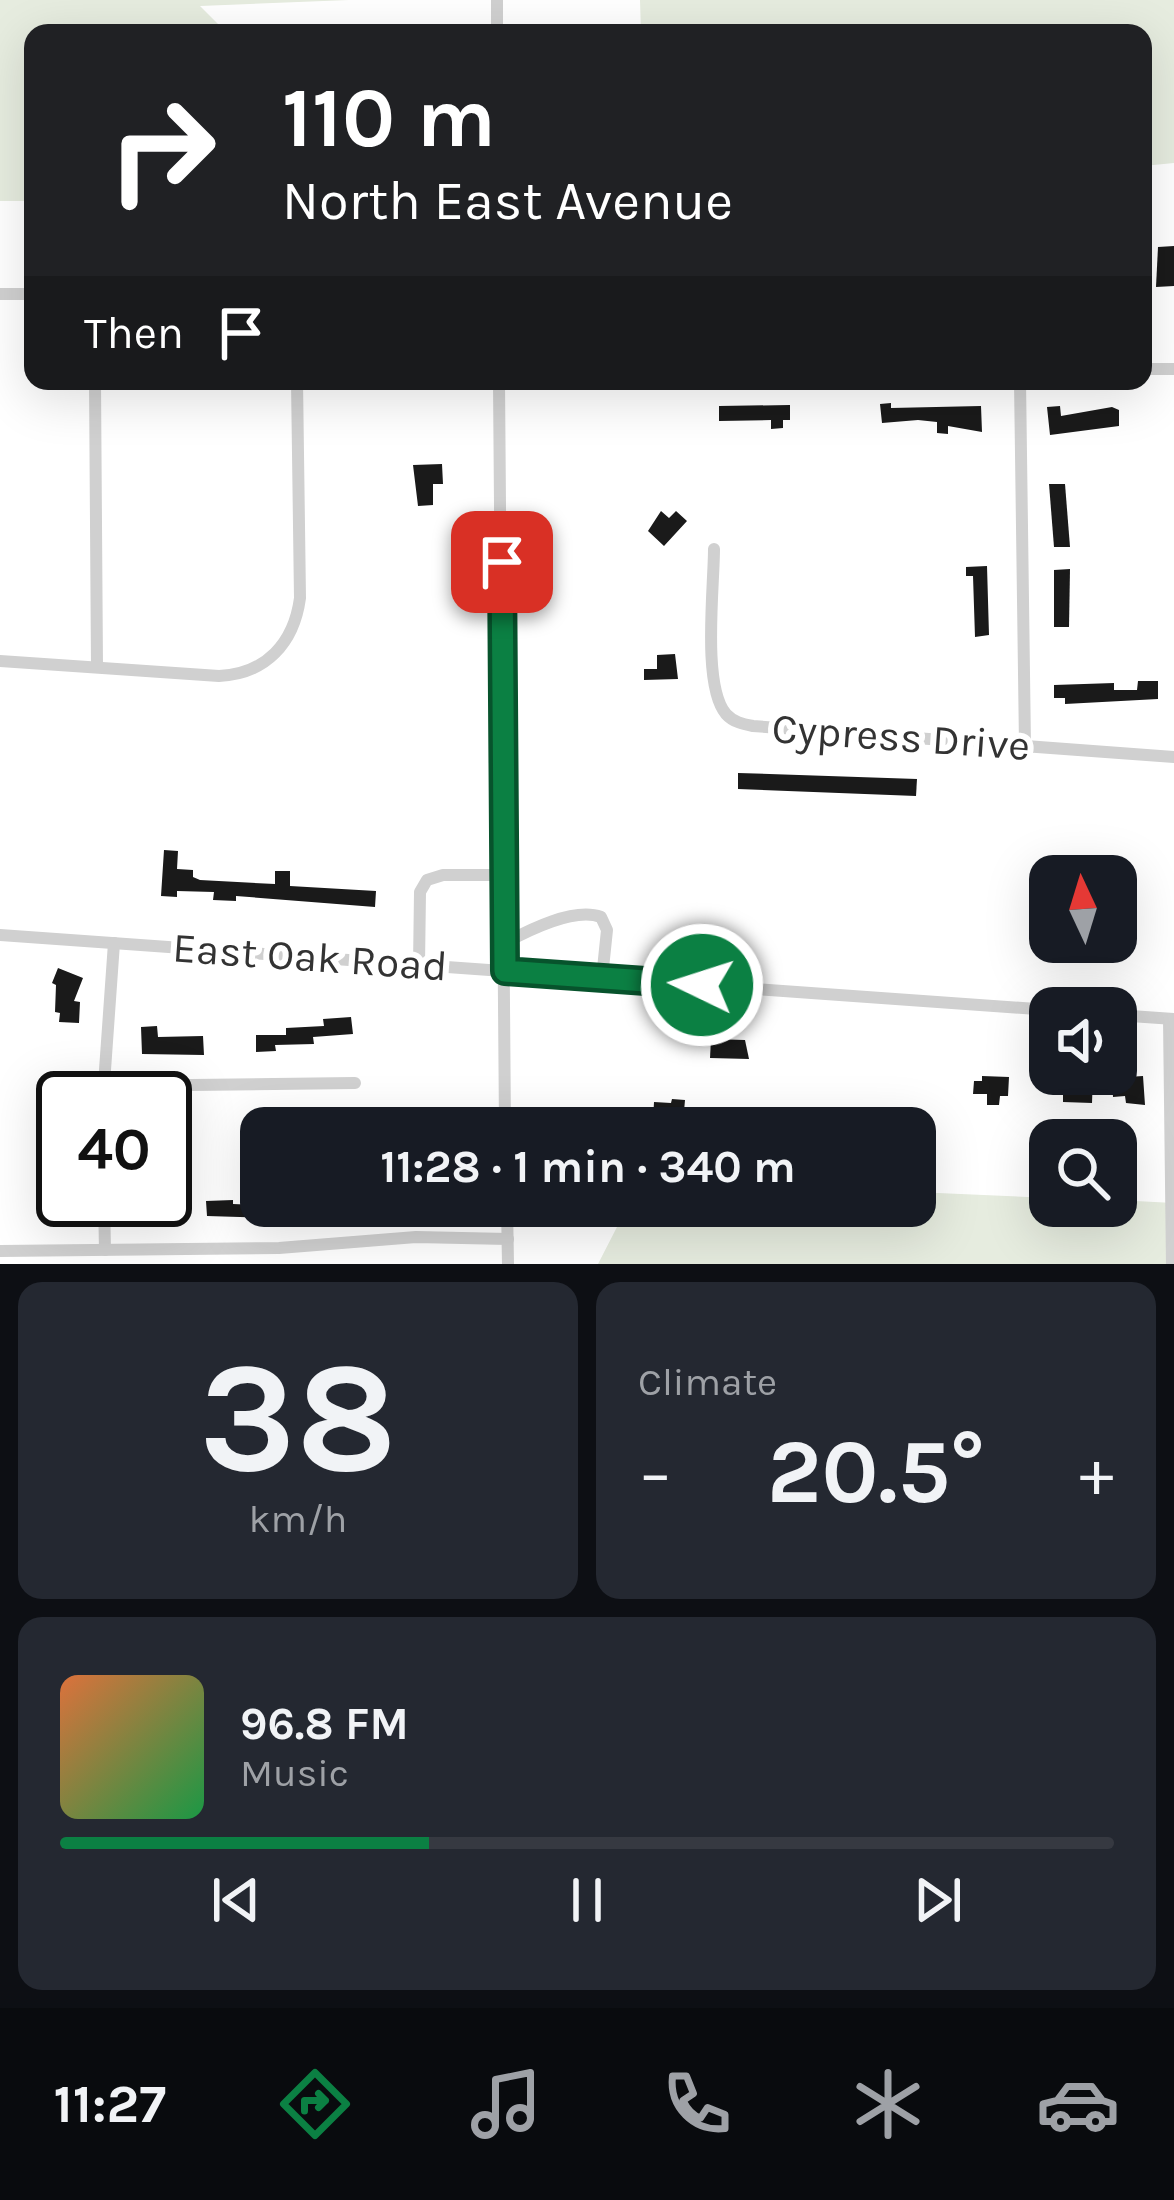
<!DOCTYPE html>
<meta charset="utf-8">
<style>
body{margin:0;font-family:Karla,sans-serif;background:#242831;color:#f1f3f6;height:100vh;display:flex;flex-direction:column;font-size:45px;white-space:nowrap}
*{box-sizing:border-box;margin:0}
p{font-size:39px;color:#9ea1a6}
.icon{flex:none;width:66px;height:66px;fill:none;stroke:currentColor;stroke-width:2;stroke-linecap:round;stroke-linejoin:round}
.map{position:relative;height:1264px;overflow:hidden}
.details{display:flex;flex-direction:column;gap:18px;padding:18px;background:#0d0f14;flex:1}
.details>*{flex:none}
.guide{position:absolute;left:24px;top:24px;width:1128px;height:366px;border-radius:24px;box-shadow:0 12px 48px #0002;background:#202124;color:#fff;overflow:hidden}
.needle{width:78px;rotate:356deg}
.fabs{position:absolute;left:1029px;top:855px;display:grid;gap:24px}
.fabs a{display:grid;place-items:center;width:108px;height:108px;border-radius:24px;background:#171b24;box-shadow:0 12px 48px #0002;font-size:60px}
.speed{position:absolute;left:36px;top:1071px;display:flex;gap:24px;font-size:60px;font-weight:700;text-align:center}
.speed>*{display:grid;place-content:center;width:156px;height:156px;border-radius:50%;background:#171b24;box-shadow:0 12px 48px #0002;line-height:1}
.speed .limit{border:6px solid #111;border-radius:18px;background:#fff;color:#111}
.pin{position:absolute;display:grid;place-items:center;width:102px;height:102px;color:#fff;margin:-51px;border-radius:24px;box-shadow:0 6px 18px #0006}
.me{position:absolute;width:132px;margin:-66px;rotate:274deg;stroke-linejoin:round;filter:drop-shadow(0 0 9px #0008)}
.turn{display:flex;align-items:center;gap:42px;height:252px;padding:0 60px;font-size:54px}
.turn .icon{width:156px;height:156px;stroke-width:2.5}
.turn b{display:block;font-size:84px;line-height:102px}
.then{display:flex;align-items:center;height:114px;padding:0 60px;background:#0003;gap:24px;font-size:45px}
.big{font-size:90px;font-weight:700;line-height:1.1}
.details .tile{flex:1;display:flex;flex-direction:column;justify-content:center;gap:18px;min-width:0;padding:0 42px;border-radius:24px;background:#242831}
.details .dial{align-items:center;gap:0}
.dial b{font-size:156px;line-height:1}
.song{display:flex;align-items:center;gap:36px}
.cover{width:144px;height:144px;border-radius:18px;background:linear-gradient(135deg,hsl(20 70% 55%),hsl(140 70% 35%))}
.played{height:12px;border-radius:6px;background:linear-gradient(90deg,#0b8043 35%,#363941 35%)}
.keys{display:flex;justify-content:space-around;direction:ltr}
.heat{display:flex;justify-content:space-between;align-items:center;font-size:66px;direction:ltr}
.details .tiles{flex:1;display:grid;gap:18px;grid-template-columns:1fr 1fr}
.tile:last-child{grid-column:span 2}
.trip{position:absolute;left:240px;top:1107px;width:696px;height:120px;border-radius:24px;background:#171b24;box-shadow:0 12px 48px #0002;font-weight:700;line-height:120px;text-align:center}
.tabs{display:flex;height:192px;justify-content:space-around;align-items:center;background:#090b0e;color:#9ea1a6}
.tabs .icon{width:84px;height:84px}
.tabs .current{color:#0b8043}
.tabs b{font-size:54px;color:#f1f3f6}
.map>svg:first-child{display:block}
.green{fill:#e6ecdf}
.building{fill:#1a1a1a}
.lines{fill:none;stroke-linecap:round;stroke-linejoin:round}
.minor{stroke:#d0d0d0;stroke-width:12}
.route-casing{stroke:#07532c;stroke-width:30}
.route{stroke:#0b8043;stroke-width:21}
.labels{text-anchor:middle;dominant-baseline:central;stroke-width:12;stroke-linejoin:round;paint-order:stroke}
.street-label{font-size:42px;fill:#333;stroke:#fff}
</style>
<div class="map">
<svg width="1174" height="1264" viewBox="0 0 1174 1264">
<rect width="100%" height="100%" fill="#fff"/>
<g class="green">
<path d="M0 0H349L200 6 227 33H33V201H0Z"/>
<path d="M640 0H1174V163L1143 166V33H641Z"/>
<path d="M915 1192 1050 1198V1206H1116V1200L1174 1203V1264H598L617 1227 673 1206H915Z"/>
</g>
<g class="building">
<path d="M1174 246V286L1156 287 1158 247Z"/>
<path d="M891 403V408L981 406 982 432 948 426V434L937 433V422L918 420 882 423 880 404Z"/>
<path d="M790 405V420H783V428L771 429V420L719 421V406Z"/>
<path d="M1060 406 1061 416 1112 407 1119 410V426L1050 435 1047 407Z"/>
<path d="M442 464 443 484H433V505L418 506 413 465Z"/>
<path d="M1049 484H1065L1070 547H1054Z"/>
<path d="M661 511 669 518 676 511 687 521 664 546 648 531Z"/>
<path d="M987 566 989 635 975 637 973 576H966V567Z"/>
<path d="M1070 569 1069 627H1054V570Z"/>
<path d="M675 654 678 679 644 680V669H657V655Z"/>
<path d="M1138 681H1158V699L1065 704V698H1054V685L1114 683V690H1137Z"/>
<path d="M738 773 917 779 916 796 738 789Z"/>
<path d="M164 850 178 851 177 869 193 870V877L200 880 275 884V871H290V886L376 891 375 907 236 896V901L213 900 214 892 177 891V897L161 896Z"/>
<path d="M58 968 83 978 74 1001 80 1002 79 1023 59 1022 60 1013 55 1012 56 985 52 983Z"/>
<path d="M351 1017 353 1034 313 1037 314 1044 275 1045 276 1051 256 1052V1035H286V1028L324 1026 323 1019Z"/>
<path d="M157 1026 158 1037 203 1036 204 1055 142 1054 141 1027Z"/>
<path d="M711 1039 745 1040 749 1059 710 1058Z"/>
<path d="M1055 1074H1093L1092 1103 1063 1102V1091L1054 1090Z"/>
<path d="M982 1076 1009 1077 1008 1096H1000L999 1105H987V1094H973L974 1081H982Z"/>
<path d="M1143 1076 1145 1105 1126 1103 1125 1096 1113 1097 1112 1078Z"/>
<path d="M672 1099 685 1100 683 1123 653 1121 654 1102 671 1103Z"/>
<path d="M233 1200V1204L276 1206 277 1218 207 1216 206 1201Z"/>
</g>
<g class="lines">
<g class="minor">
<path d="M497 0V33"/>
<path d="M0 294H33"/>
<path d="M1143 369H1174"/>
<path d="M95 381 97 667"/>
<path d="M499 381 505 1128"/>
<path d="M1020 381 1025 746"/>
<path d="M714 549C714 587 702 686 726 714 733 722 743 724 753 726L1174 757"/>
<path d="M0 661 219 676C266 674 294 643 300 598L297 381"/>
<path d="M0 935 1050 1010"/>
<path d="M505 943C529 930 574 907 601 917L607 930 602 978"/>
<path d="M419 965 420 892 427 880 443 875H506"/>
<path d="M1116 1015 1174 1019"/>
<path d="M1169 1019 1172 1264"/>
<path d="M104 1086 355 1083"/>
<path d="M103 1098 114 943"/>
<path d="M104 1200 105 1250"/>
<path d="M507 1206 508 1264"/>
<path d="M0 1251 279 1248 416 1237 508 1239"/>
</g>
</g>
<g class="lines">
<g class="route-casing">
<path id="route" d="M502 562 505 971 702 985"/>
</g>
<use href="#route" class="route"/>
</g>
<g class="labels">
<g class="street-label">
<text transform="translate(901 737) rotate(4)">Cypress Drive</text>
<text transform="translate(310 957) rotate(4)">East Oak Road</text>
</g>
</g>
</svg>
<div class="fabs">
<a><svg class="needle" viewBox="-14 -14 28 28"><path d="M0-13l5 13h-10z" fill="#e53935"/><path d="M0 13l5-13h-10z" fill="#9ea1a6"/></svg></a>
<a><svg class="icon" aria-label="sound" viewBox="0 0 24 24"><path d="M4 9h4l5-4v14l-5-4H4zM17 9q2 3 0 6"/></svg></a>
<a><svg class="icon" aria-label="search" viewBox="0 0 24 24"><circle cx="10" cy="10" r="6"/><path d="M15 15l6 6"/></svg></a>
</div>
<div class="speed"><div class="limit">40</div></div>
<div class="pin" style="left:502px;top:562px;background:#d93025"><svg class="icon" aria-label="arrive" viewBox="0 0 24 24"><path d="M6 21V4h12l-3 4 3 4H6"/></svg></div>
<svg class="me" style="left:702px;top:985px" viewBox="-20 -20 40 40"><circle r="17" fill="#0b8043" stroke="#fff" stroke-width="3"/><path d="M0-11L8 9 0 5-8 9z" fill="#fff"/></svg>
<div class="trip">11:28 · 1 min · 340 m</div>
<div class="guide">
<div class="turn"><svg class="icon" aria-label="right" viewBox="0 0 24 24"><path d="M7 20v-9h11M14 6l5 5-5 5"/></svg><div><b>110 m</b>North East Avenue</div></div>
<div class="then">Then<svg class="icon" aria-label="arrive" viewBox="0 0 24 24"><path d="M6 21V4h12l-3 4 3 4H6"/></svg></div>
</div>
</div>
<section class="details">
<div class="tiles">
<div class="tile dial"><b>38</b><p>km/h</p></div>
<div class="tile"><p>Climate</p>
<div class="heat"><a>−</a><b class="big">20.5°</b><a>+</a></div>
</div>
<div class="tile">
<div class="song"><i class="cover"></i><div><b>96.8 FM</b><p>Music</p></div></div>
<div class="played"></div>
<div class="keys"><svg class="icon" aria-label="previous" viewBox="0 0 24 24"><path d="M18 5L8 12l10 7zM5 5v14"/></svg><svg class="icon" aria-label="pause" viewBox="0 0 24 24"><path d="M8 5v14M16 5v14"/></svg><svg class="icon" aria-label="next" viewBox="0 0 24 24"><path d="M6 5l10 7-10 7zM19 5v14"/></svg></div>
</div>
</div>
</section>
<nav class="tabs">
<b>11:27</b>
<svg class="icon current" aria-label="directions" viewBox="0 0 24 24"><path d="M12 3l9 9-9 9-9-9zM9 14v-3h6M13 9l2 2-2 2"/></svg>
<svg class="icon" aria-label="music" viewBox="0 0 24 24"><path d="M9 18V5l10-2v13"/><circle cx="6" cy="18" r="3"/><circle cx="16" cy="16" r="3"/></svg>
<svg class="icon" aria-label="phone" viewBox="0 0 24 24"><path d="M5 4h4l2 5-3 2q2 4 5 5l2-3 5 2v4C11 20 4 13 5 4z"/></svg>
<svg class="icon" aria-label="climate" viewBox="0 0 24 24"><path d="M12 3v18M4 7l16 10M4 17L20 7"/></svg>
<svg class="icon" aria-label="car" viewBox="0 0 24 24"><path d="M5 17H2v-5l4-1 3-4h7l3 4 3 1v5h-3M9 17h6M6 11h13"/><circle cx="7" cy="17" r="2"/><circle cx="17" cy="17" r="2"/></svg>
</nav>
